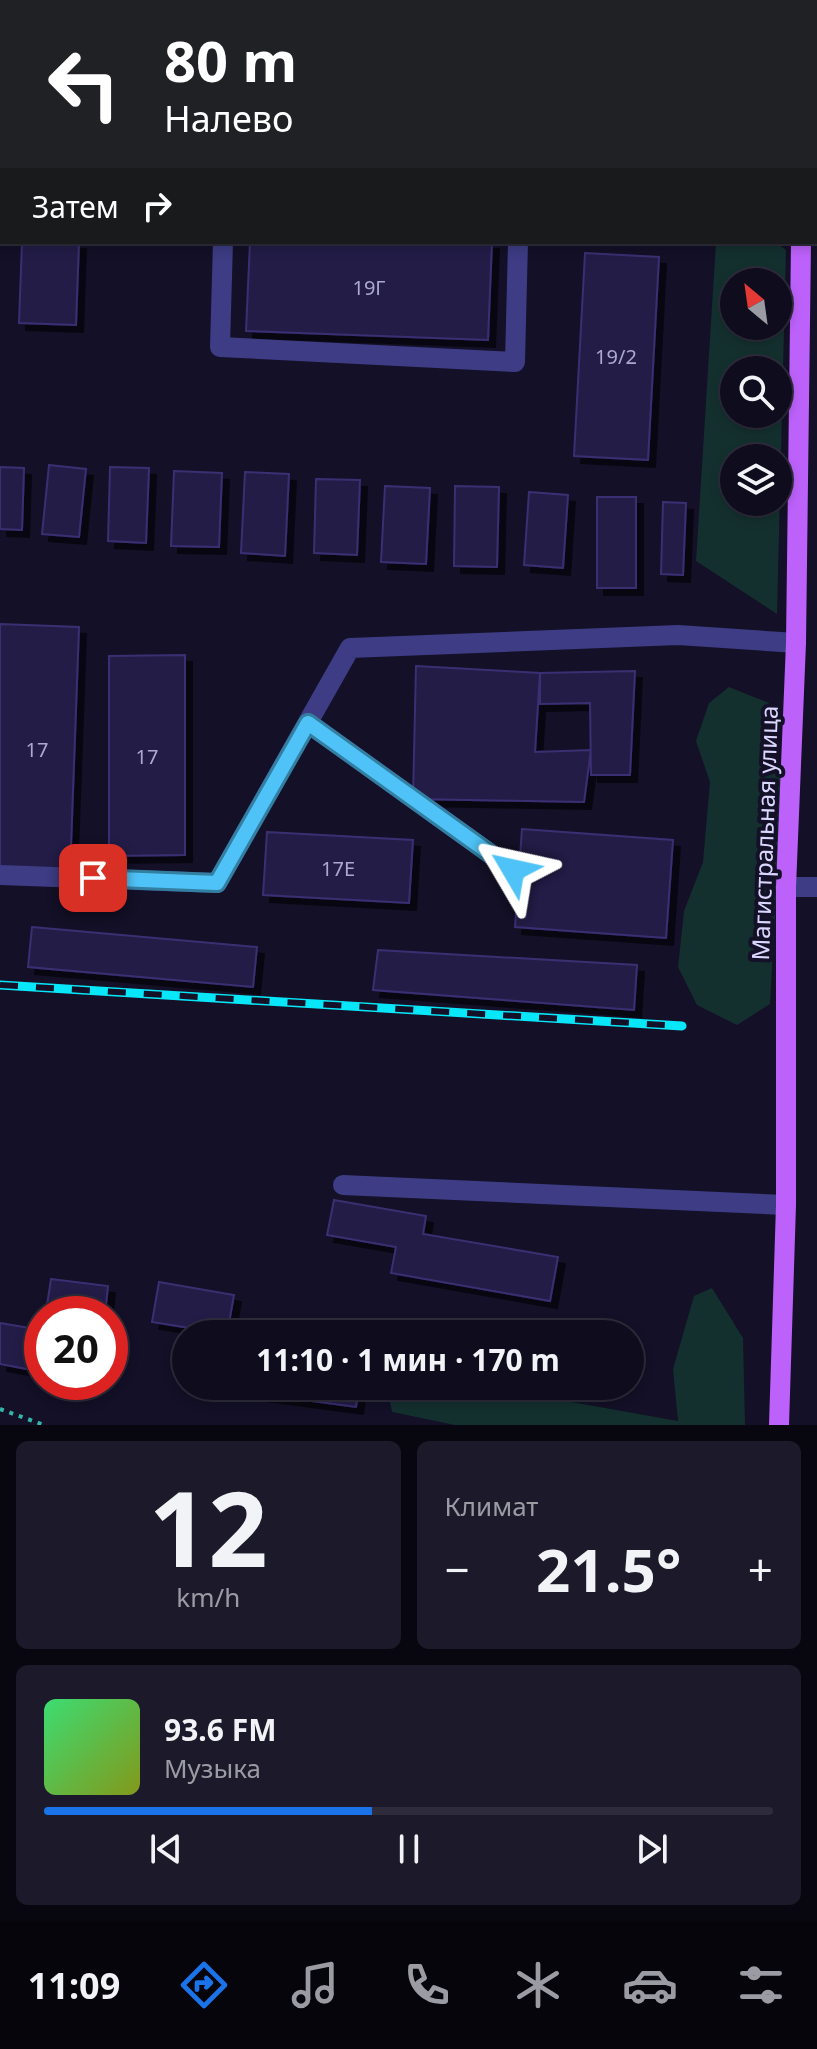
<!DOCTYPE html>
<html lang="ru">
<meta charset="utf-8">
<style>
body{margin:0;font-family:"Noto Sans",sans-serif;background:#1c1a2a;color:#f1f3f6;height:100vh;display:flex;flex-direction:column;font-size:30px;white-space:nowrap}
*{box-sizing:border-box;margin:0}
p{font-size:26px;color:#9b9ba4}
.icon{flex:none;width:44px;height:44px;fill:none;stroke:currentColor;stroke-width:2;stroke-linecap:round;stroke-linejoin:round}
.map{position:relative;height:1425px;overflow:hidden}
.side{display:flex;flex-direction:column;gap:16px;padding:16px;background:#080710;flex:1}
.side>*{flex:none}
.top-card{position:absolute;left:0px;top:0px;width:818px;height:244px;box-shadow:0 4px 12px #0003,0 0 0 2px #2e2c3b;background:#202124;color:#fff;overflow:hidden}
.needle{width:52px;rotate:331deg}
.fabs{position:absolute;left:720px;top:268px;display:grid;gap:16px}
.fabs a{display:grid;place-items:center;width:72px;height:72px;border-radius:50%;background:#0e0c1d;box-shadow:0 4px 12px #0003,0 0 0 2px #2e2c3b;font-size:40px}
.speed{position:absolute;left:24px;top:1296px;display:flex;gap:16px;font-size:40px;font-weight:700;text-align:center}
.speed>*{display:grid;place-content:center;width:104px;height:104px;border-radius:50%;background:#0e0c1d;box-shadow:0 4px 12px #0003,0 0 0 2px #2e2c3b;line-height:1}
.speed .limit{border:12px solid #d22;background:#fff;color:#111}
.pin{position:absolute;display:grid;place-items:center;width:68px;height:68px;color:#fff;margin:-34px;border-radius:16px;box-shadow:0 4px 12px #0006}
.me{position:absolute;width:88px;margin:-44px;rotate:306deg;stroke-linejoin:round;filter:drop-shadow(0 0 6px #0008)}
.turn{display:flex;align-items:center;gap:28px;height:168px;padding:0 32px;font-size:36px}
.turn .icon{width:104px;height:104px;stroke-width:2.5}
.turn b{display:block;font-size:56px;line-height:68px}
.then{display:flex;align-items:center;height:76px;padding:0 32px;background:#0003;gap:16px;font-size:30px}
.big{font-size:60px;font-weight:700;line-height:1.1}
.side .tile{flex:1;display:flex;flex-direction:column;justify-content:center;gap:12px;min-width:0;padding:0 28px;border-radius:12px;background:#1c1a2a}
.side .dial{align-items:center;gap:0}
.dial b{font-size:104px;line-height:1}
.song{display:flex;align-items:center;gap:24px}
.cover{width:96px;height:96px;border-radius:12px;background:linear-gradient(135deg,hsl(140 70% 55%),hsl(70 70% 35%))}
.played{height:8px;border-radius:4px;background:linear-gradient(90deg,#1a73e8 45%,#2e2c3b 45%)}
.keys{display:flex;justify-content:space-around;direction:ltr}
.heat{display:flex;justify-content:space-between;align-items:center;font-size:44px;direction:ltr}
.side .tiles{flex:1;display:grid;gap:16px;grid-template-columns:1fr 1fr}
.tile:last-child{grid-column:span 2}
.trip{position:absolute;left:172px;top:1320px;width:472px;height:80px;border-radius:40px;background:#0e0c1d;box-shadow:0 4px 12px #0003,0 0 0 2px #2e2c3b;font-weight:700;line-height:80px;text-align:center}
.menu{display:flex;height:128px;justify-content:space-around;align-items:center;background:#06050c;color:#9b9ba4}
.menu .icon{width:56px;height:56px}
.menu .active{color:#1a73e8}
.menu b{font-size:36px;color:#f1f3f6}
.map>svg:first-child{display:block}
.green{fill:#13302f;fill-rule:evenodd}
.building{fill:#241d47;stroke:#3b2f72;stroke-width:2;filter:url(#shadow)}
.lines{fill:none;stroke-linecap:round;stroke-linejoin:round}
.path{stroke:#33b6aa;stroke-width:4;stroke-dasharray:4 6;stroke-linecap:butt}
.minor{stroke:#3d3c84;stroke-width:20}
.major{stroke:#bd61fb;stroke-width:20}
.rail-casing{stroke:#08e7f9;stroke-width:9}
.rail{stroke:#131027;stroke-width:6;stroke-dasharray:18;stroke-linecap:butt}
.route-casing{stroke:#337fa1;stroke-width:20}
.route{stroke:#4fc3f7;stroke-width:14}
.labels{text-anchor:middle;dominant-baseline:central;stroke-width:8;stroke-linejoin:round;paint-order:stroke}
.number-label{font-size:20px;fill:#aca8d0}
.street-label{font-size:24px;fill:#dad7fe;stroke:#131027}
</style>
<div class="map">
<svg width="817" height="1425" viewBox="0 0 817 1425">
<defs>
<filter id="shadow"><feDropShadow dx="7" dy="7" stdDeviation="0" flood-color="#0009"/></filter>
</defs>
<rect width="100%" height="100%" fill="#131027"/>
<g class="green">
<path d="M716 242H775L786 250 777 614 696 561ZM734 282H778V326H734ZM734 370H778V414H734ZM734 458H778V502H734Z"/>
<path d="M729 687 769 703 782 782 770 1004 737 1025 697 1005 678 967 684 911 703 862 710 782 696 741 709 703Z"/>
<path d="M712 1288 743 1338 745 1425H455L392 1412 387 1386H481L678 1421 673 1369 694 1296Z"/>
</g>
<g class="building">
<path d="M119 0H661L118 2Z"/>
<path d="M22 242H79L76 325 19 323Z"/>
<path d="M250 242H492L488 340 246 331Z"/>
<path d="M585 253 659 257 648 460 574 456Z"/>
<path d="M49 465 86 469 79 537 42 534Z"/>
<path d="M0 467 24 468 22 530 0 529Z"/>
<path d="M110 467 149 468 146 543 108 541Z"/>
<path d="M174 471 222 473 219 547 171 546Z"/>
<path d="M245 472 289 474 285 556 241 553Z"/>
<path d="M316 479 360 480 357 555 314 553Z"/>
<path d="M385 486 430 488 426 564 381 562Z"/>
<path d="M455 486 499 487 497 567 454 566Z"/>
<path d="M529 492 568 495 563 568 524 565Z"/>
<rect x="597" y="497" width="39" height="91"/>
<path d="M663 502 686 503 683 575 661 574Z"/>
<path d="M0 624 79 627 70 873 0 871Z"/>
<path d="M185 655V855L109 856V656Z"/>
<path d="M416 666 540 673 535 752 591 750 584 802 413 799Z"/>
<path d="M635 671 630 775H591L590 703 540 704V673Z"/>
<path d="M522 829 673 840 666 938 515 927Z"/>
<path d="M267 832 413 840 409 903 263 895Z"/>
<path d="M32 927 257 947 253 987 28 967Z"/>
<path d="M378 950 637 965 634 1010 373 990Z"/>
<path d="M334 1200 426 1216 423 1234 558 1257 550 1301 391 1273 396 1247 327 1235Z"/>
<path d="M51 1279 108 1286 105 1314 47 1305Z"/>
<path d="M159 1282 234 1295 227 1334 152 1322Z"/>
<path d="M0 1323 42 1330V1372L0 1364Z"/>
<path d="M229 1386H359L356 1407 229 1390Z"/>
</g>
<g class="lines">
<path class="path" d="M0 1409 44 1425"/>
<g class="minor">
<path d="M816 182H817"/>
<path d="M223 242 220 347 515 362 518 242"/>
<path d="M308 723 513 870"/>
<path d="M0 875 217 883 350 648 678 635 796 643"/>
<path d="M786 887H817"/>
<path d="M343 1185 786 1205"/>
</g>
<g class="major">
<path d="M806 2V0"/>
<path d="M779 1425 786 1205V887L796 643 801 242"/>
</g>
<g class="rail-casing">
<path id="rail" d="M0 985 682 1026"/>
</g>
<use href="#rail" class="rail"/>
</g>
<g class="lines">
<g class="route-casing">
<path id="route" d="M93 878 217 883 308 723 513 870"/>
</g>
<use href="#route" class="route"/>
</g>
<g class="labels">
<g class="number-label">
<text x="369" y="287">19Г</text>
<text x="616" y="356">19/2</text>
<text x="37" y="749">17</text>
<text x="147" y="756">17</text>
<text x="338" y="868">17Е</text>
</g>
<g class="street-label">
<text transform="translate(764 833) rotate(-88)">Магистральная улица</text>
</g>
</g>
</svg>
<div class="fabs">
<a><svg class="needle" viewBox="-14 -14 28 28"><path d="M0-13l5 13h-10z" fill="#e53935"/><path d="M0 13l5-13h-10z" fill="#9b9ba4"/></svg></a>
<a><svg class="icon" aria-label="search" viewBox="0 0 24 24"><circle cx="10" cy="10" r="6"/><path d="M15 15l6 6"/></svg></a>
<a><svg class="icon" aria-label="layers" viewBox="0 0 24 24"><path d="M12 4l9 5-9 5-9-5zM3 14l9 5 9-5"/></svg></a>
</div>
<div class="speed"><div class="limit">20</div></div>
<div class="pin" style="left:93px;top:878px;background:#d93025"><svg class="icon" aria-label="arrive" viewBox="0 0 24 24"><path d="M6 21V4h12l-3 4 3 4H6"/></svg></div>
<svg class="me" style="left:513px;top:870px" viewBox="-20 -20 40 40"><path d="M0-17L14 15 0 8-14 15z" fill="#4fc3f7" stroke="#fff" stroke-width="4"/></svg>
<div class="trip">11:10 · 1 мин · 170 m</div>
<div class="top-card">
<div class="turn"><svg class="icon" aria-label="left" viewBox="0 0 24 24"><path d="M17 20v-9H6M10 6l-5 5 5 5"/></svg><div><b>80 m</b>Налево</div></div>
<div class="then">Затем<svg class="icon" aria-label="right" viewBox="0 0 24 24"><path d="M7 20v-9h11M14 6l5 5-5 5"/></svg></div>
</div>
</div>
<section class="side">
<div class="tiles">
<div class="tile dial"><b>12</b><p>km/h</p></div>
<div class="tile"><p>Климат</p>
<div class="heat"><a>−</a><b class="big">21.5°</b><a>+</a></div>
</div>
<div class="tile">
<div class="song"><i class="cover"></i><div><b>93.6 FM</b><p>Музыка</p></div></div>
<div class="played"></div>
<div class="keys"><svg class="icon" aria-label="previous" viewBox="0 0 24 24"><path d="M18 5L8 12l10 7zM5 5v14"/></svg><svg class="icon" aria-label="pause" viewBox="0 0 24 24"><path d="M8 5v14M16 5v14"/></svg><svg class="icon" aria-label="next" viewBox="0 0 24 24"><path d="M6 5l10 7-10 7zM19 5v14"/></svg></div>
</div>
</div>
</section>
<nav class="menu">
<b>11:09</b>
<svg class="icon active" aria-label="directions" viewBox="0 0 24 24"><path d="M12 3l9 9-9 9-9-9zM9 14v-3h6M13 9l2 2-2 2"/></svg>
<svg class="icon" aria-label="music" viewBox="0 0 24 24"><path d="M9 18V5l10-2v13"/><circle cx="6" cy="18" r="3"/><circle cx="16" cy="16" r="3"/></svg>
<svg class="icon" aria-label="phone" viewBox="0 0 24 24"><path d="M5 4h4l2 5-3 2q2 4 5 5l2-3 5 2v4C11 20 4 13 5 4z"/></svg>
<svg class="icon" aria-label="climate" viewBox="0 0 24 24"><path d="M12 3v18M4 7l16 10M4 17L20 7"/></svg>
<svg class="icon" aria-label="car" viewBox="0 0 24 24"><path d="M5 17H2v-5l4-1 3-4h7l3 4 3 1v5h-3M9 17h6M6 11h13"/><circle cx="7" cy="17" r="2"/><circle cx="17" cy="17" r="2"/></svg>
<svg class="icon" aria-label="filters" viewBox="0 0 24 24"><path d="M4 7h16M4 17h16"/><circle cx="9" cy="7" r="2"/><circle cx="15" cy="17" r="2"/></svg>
</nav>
